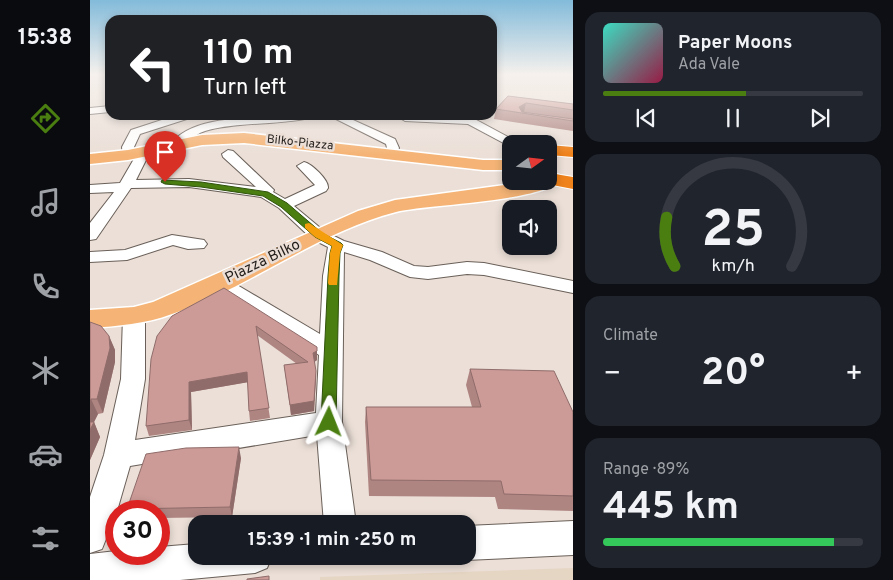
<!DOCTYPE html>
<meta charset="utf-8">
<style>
body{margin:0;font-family:Overpass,sans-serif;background:#20242c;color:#f1f3f6;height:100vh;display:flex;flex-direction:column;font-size:19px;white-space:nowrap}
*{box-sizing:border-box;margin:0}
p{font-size:16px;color:#9ea1a6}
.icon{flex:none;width:28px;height:28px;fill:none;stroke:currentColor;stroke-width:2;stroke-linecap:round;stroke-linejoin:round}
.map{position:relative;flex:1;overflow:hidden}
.sheet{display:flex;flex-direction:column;gap:12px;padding:12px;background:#0d0f14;width:320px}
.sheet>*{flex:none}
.top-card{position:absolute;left:15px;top:15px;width:392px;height:105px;border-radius:15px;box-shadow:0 2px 8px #0003;background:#202124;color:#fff;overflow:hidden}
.needle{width:32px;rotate:75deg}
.fabs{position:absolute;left:412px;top:135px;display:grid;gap:10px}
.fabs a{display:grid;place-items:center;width:55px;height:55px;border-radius:10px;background:#171b24;box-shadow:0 2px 8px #0003;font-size:25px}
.speed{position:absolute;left:15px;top:500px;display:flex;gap:10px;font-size:25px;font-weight:700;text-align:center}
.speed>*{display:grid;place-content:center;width:65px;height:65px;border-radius:50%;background:#171b24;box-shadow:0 2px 8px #0003;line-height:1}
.speed .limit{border:8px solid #d22;background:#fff;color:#111}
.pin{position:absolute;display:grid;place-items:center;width:42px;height:42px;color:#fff;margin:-51px -21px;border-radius:50% 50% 50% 0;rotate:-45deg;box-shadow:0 0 5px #0007}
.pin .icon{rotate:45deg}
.me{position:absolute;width:55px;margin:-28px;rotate:2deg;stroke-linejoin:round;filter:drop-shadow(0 0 4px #0008)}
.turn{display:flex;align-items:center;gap:18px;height:105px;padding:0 15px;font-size:22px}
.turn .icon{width:65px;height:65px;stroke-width:2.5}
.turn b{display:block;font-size:35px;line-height:42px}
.big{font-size:38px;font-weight:700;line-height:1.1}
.sheet .widget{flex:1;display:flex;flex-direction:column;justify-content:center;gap:8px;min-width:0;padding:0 18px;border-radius:15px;background:#20242c}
.sheet .dial{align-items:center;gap:0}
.dial svg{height:130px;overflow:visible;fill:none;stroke:#363941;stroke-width:7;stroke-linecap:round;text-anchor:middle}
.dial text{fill:#f1f3f6;stroke:none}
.song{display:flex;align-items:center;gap:15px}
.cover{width:60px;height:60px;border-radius:8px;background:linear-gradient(135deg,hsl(170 70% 55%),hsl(340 70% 35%))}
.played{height:5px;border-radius:2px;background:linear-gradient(90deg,#4a7e11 55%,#363941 55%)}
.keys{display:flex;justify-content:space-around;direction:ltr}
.heat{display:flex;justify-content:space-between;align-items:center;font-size:28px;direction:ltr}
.charge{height:8px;border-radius:4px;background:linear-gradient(90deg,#34c759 89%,#363941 0)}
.trip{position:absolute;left:98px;top:515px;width:288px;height:50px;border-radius:15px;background:#171b24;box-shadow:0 2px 8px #0003;font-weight:700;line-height:50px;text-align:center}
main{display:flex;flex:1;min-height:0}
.dock{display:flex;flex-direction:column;width:90px;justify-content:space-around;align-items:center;background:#090b0e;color:#9ea1a6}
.dock .icon{width:35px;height:35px}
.dock .selected{color:#4a7e11}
.dock b{font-size:22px;color:#f1f3f6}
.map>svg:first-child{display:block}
.education{fill:#e5d5c3}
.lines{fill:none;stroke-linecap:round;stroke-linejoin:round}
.minor-casing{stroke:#6a6059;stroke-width:2}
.major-casing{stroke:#fff;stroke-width:3}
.highway-casing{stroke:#fff;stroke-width:2}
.minor{fill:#fff;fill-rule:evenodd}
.major{fill:#f5b476;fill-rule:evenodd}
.highway{fill:#ef821b;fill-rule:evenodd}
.wall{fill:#af8582}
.shaded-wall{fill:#8f6c6a}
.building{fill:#cc9b97;stroke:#8f6c6a}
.route{fill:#4a7e11;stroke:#30520b}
.slow{fill:#f59e0b}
.labels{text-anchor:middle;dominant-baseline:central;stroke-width:5;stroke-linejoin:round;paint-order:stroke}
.far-street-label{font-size:12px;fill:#211c19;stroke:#ebdfd7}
.street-label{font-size:15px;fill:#211c19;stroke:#ebdfd7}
</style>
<main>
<nav class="dock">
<b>15:38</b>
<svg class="icon selected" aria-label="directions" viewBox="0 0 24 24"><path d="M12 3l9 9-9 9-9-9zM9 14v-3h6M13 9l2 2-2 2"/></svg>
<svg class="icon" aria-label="music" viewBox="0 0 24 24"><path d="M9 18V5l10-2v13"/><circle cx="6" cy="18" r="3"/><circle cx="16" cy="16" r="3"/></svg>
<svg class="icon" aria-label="phone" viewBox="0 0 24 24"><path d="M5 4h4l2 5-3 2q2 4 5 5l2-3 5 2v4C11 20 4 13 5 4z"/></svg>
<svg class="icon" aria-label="climate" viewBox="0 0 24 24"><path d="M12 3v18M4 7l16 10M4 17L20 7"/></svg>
<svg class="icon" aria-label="car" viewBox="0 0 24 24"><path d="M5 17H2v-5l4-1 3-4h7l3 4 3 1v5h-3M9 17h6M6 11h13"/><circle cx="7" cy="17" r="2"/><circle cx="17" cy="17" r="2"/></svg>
<svg class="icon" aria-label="filters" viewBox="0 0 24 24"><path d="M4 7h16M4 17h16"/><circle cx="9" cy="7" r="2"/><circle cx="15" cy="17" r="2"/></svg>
</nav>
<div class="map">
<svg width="483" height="580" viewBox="0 0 483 580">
<rect width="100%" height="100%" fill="#ebdfd7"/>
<path class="education" d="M483 568V580H230V577Z"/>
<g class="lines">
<g class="minor-casing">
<g id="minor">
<path d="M20 106V112L0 114V108Z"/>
<path d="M87 115H104L103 117 50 134 44 147 43 158H33L32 147 41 130Z"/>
<path d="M206 115H225L224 117C188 126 151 121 115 131 102 135 95 147 86 149L80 145C104 112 169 120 206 115Z"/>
<path d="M238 115H252L305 139 309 148 306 156H296L295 153 297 148 296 144Z"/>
<path d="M314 115 365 117 364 115H377L431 144H421V147L378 124 315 121 310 118Z"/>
<path d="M54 148 60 152 46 180 99 179 166 187 133 157 132 154 138 150 143 151 184 190 183 192 195 199 225 185 207 166 214 162C222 164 239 180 238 188L236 191 204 206 234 231 254 241 292 252 324 266 338 267 377 262 394 263 483 281V293L394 275 377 274 338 279 320 277 280 260 254 252 252 422 266 524H234L227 435 40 466 27 511 12 549 0 553V497L14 455 31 379 33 316 36 311 44 309 52 311 55 316V379L45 440 226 413 229 355 123 287 120 283 123 279 130 277 137 279 230 334 233 276 238 247 222 239 189 208 171 197 99 187 41 188 6 239 0 240V223L24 192 0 193V185L30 183 48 152Z"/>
<path d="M82 235 114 240 117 244 114 248 98 249 83 245 37 260 0 262V252L35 250Z"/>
<path d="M483 521V555L376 560 368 556H376V526Z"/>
<path d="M106 544V556H182L177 568 165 573 90 580H0V554L26 551V554H69V547Z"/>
</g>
</g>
<g class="major-casing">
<g id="major">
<path d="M154 133 393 160H421V170H393L154 143 112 145 38 160 0 164V154L38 150 112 135Z"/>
<path d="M462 173 469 175 471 179C455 202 338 204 306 212 228 232 158 288 82 314 55 324 28 326 0 328V310L44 307 63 302 268 211 305 200 444 181H459V174Z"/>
</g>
</g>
<g class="highway-casing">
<g id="highway">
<path d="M459 145 483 147V157L459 155Z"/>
<path d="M459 173 483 177V189L452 183 451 181H459Z"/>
</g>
</g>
<use href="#minor" class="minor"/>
<use href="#major" class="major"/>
<use href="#highway" class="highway"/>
</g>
<g class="wall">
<path d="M418 96 483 104V131L404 119 406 109Z"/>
<path d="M134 288 227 360 224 362 226 380 224 411 201 415 194 365 207 364 167 335 180 418 160 421 159 411 158 382 101 392 102 430 59 436 56 426Z"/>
<path d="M0 322 19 336 25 350V362L13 413 8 414 4 422 10 437 0 460Z"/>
<path d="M380 369 483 412V511L408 509 405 497 279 496 275 422 276 407H382L376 385Z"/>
<path d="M151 458 142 517 69 518V511H39L37 509Z"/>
</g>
<g class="shaded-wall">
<path d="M436 103 434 112 433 113 429 107Z"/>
<path d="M19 336 25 350V362L13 413 7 399Z"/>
<path d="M227 347V360L223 363V353Z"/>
<path d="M226 371 224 411 201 415 200 405Z"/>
<path d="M157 372 159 382 101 392 102 430 99 420V382Z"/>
<path d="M1 399 8 414 4 422 10 437 0 460V402Z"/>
<path d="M149 447 151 458 142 517 140 507Z"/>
</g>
<g class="building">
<path d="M418 96 483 104V110L436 103 429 107 432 112 483 119V121L406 109Z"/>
<path d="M134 288 227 347V351L223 353 226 371 224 401 200 405 194 365 218 362 166 326 179 408 159 411 157 372 99 382V420L56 426 61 359 67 336 82 316Z"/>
<path d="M0 322 11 326 19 336 20 348 7 399H1L0 402Z"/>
<path d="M380 369 464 371 483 412V496L414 494 411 481 281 480 276 407H391Z"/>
<path d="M0 422H4L0 430Z"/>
<path d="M149 447 140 507 37 509 56 454 96 448Z"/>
<path d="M179 576V580H157V579Z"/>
</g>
<linearGradient id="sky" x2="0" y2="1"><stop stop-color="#83bbda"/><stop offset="0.48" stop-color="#f6f1ed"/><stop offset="1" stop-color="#f6f1ed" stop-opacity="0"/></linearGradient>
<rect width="483" height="155" fill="url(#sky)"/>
<path class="route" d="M72 180 111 182 178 192 197 203 232 233 251 243 253 245 250 253 249 276 246 422 244 426 239 428 233 426 231 422 238 276 240 253 242 246 225 237 191 207 173 196 111 187 75 184 71 182Z"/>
<path class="slow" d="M219 223 253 245 250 253 247 285H239L238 283 240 253 242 246 225 237 215 228V224Z"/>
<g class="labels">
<g class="far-street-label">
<text transform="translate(210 143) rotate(6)">Bilko-Piazza</text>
</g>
<g class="street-label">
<text transform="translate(173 262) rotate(-26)">Piazza Bilko</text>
</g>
</g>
</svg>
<div class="fabs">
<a><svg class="needle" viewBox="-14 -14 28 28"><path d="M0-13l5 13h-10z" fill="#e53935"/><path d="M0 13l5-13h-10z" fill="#9ea1a6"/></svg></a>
<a><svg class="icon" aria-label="sound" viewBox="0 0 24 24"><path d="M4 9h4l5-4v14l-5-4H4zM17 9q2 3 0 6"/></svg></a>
</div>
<div class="speed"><div class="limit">30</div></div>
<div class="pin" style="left:75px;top:182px;background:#d93025"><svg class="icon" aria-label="arrive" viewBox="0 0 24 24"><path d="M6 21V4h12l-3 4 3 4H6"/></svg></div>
<svg class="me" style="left:239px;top:422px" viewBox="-20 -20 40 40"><path d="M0-17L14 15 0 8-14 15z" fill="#4a7e11" stroke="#fff" stroke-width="4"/></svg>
<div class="trip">15:39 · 1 min · 250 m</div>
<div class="top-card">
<div class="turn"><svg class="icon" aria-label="left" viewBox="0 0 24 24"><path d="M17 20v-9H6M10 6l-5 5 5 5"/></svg><div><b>110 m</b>Turn left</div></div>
</div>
</div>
<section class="sheet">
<div class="widget">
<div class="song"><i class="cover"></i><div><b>Paper Moons</b><p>Ada Vale</p></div></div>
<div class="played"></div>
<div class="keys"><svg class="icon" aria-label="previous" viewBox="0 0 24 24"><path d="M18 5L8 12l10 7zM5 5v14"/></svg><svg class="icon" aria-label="pause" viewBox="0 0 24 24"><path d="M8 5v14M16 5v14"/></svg><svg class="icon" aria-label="next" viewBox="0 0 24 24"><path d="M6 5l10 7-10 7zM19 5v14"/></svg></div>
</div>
<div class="widget dial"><svg viewBox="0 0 100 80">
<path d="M14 69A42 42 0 1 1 86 69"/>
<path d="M14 69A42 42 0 0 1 9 39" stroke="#4a7e11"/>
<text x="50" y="56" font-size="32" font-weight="700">25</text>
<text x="50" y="72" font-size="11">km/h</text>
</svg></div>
<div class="widget"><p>Climate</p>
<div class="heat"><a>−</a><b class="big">20°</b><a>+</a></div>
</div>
<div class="widget"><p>Range · 89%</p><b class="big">445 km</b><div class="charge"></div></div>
</section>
</main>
